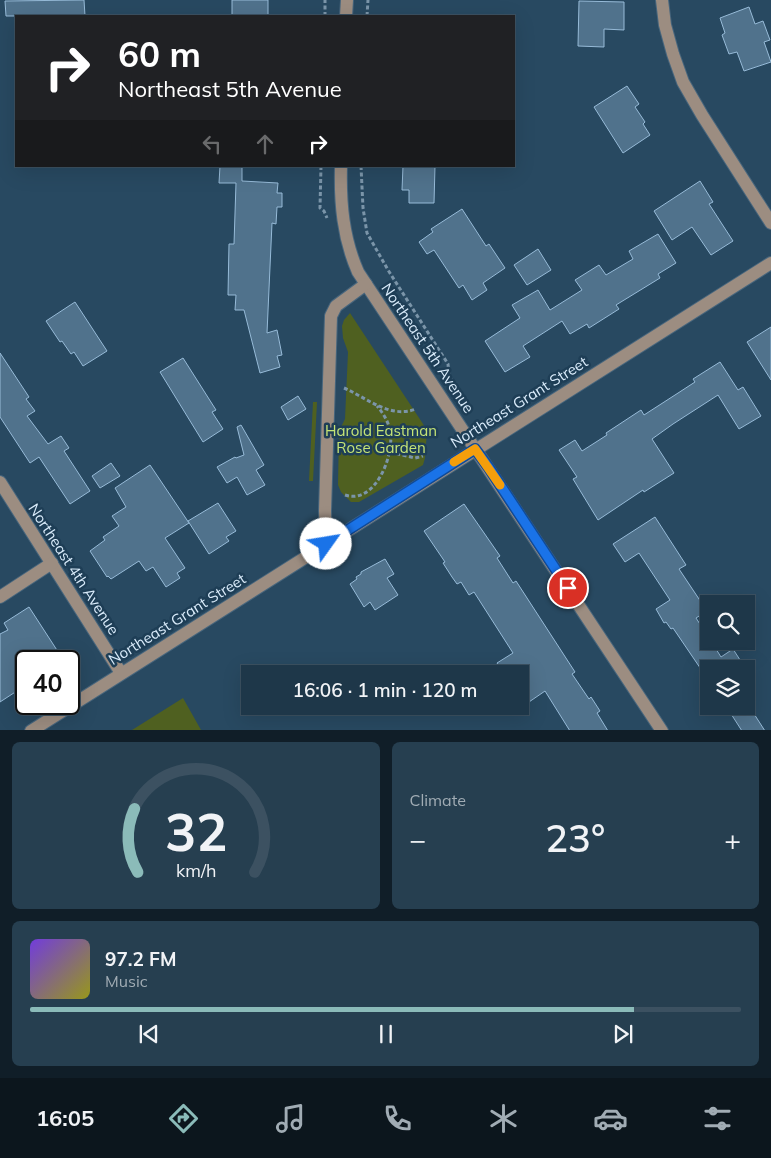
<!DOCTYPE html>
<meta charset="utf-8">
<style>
body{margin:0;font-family:Mulish,sans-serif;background:#263f50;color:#f1f3f6;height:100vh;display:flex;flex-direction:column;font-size:19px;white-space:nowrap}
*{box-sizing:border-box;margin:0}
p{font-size:16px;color:#a1acb4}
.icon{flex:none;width:28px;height:28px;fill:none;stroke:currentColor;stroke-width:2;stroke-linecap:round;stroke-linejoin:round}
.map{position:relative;height:730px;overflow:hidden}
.drawer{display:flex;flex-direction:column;gap:12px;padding:12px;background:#101e28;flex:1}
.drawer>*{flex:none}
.hud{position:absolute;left:15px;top:15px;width:500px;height:152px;border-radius:0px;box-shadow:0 5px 20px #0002,0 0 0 1px #3c5161;background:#202124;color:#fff;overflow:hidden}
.controls{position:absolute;left:700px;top:595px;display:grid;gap:10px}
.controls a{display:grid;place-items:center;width:55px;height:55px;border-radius:0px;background:#1e3749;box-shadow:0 5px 20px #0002,0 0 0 1px #3c5161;font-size:25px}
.speed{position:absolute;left:15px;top:650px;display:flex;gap:10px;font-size:25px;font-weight:700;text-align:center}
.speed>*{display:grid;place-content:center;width:65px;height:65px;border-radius:50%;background:#1e3749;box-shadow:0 5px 20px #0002,0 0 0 1px #3c5161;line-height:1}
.speed .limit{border:2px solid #111;border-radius:8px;background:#fff;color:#111}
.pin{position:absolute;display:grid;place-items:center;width:42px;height:42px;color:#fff;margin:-21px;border:2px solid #fff;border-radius:50%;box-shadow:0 1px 5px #0007}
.me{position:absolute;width:55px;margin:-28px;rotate:58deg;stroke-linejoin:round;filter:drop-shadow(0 0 4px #0008)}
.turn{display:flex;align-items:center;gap:18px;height:105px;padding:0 20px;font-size:22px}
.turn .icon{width:65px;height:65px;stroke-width:2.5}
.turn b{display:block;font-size:35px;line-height:42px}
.lanes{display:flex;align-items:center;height:48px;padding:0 20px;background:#0003;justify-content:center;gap:25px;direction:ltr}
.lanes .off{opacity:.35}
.big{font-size:38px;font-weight:600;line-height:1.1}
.drawer .tile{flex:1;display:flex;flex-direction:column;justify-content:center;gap:8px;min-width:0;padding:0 18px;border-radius:8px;background:#263f50}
.drawer .dial{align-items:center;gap:0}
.dial svg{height:130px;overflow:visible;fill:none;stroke:#3c5161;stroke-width:7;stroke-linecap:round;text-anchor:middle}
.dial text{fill:#f1f3f6;stroke:none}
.song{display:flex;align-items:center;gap:15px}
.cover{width:60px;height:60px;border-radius:8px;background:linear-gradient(135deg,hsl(260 70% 55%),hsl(60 70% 35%))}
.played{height:5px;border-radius:2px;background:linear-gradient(90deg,#8bbbb9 85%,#3c5161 85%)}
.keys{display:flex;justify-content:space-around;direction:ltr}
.heat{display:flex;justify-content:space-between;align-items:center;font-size:28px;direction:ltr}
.drawer .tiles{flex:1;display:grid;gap:12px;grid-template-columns:1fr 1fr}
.tile:last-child{grid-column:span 2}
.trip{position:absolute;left:241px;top:665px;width:288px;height:50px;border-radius:0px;background:#1e3749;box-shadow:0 5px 20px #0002,0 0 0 1px #3c5161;font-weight:600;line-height:50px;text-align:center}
.menu{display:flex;height:80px;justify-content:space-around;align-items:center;background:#0c161d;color:#a1acb4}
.menu .icon{width:35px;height:35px}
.menu .selected{color:#8bbbb9}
.menu b{font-size:22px;color:#f1f3f6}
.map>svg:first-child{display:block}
.green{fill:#4f6020}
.building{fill:#50728c;stroke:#97bbd8}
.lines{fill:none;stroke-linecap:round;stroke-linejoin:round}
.minor-casing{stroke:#48667d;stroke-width:14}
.path{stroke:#7b95a9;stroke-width:3;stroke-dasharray:4 2.5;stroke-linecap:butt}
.minor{stroke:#9c8d81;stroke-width:12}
.route-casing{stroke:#114b97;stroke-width:12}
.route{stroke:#1a73e8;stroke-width:9}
.slow{stroke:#f59e0b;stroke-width:9}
.labels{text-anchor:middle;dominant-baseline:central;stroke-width:5;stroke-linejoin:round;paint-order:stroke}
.street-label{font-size:15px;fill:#daecfb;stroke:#1e3e56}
.park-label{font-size:15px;fill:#c5e476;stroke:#1e3e56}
</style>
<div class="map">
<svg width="771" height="731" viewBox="0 0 771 731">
<rect width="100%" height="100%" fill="#284961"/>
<g class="green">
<path d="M350 313 427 430 425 458 423 465 359 502H351L341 492 338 485 339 431 345 419 348 352 343 338 342 326 344 320Z"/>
<path d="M313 402H317L313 481H309Z"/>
<path d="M183 698 201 730H132Z"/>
</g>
<g class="building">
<path d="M84 0 85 16H6L5 1Z"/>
<rect x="232" y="0" width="36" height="16"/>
<path d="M579 1 624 2V30L604 29V47L578 46Z"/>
<path d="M749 7 755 24 763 21 770 40 764 42 771 62 744 71 737 52 729 54 722 35 725 33 720 18Z"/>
<path d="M627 86 639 104 635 107 645 122 643 124 650 135 623 153 594 107Z"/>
<path d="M220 166H242V181L278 183 277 193H282V207H277L276 224 272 223 267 333 277 330 282 355 277 356 280 367 260 373 244 310H235L236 295H228L229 244H234L236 183H219Z"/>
<path d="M403 166H435L434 203H409V190H402Z"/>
<path d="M700 181 713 202 709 204 733 241 711 255 692 227 672 240 654 211Z"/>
<path d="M462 209 486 246 489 244 505 268 483 283 487 290 472 300 463 285 459 288 434 250 427 254 419 242 433 232 431 229Z"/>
<path d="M658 234 676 263 658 274 660 278 616 305 619 309 589 328 587 324 570 334 562 321 523 346 530 357 505 372 485 341 520 318 512 305 538 290 550 310 582 290 575 280 599 265 606 275 633 259 629 251Z"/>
<path d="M538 249 551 270 527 285 514 265Z"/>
<path d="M75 302 107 351 83 366 74 352 71 354 62 341 60 342 46 321Z"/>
<path d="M771 327V380L747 342Z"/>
<path d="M0 353 29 397 26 399 35 411 27 416 48 444 61 436 69 448 64 451 90 491 70 504 39 457 30 463 0 417Z"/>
<path d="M183 358 216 410 212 412 223 429 203 442 160 372Z"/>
<path d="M720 362 738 390 743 387 761 416 739 429 718 395 673 424 652 439 674 473 644 492 643 490 598 520 573 479 577 477 559 450 575 440 582 451 607 435 606 433 641 410 644 415 675 395 695 382 693 379Z"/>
<path d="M298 396 306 409 288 420 281 407Z"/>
<path d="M241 425 264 465 256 470 265 485 247 495 237 477 227 483 217 467 235 457 236 458 244 455 237 427Z"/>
<path d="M111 463 120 476 100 488 92 476Z"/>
<path d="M150 465 189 523 165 538 185 568 177 573 180 578 166 587 153 567 146 571 139 561 111 579 108 576 107 577 90 551 105 540 103 537 119 526 112 516 126 507 115 488Z"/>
<path d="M218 503 236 531 226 537 229 541 209 554 188 521Z"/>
<path d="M464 504 500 556 497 558 513 583 516 581 575 672 572 674 589 699 591 697 600 711 597 713 608 731H570L545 691 529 702 520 688V674H504L497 663 513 653 474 592 469 595 461 582 457 584 452 577 443 563 445 562 424 531Z"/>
<path d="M655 517 686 565 679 569 707 611 696 618 709 638V641H711L721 657 733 649 742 663 734 669H709V681L673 628 671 629 666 622 664 623 656 609 670 600 639 553 625 562 613 544Z"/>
<path d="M385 559 394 574 387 578 398 595 375 610 370 602 364 607 350 584 357 579 356 577 361 574V572Z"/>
<path d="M29 607 64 661H26V685L0 702V634L8 630 4 623Z"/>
<path d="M726 706H749L765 731H742Z"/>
</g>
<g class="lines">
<g class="minor-casing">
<g id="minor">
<path d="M662 0 665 25 673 54 683 82 702 115 771 223"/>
<path d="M346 16 347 0"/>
<path d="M341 166C340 203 343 238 358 272L662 731"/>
<path d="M0 482 121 673"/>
<path d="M326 544 325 511 331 316 336 306 366 284"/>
<path d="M0 597 52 563"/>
<path d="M31 731 771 263"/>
</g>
</g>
<g class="path">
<path d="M325 16V0"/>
<path d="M367 16 368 0"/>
<path d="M321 166 320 208 324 211 327 218"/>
<path d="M361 166 363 208 367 233 388 270 448 364 449 376 470 409"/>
<path d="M344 388C367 398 390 419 416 409"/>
<path d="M390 452 415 458 423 456"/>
<path d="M345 495C376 505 395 454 390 430 388 421 383 413 377 406"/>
</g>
<use href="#minor" class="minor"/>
</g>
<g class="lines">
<g class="route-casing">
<path id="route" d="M326 544 475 449 489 468 568 588"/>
</g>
<use href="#route" class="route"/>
<path class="slow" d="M454 462 475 449 500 485"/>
</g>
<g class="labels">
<g class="street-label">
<text transform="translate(428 348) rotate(56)">Northeast 5th Avenue</text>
<text transform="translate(519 402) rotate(-32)">Northeast Grant Street</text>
<text transform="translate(74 569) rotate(57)">Northeast 4th Avenue</text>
<text transform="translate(177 619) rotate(-32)">Northeast Grant Street</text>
</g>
<g class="park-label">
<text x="381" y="430">Harold Eastman<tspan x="381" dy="17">Rose Garden</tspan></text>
</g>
</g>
</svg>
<div class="controls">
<a><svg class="icon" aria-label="search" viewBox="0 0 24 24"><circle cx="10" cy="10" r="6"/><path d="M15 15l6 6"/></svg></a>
<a><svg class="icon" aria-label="layers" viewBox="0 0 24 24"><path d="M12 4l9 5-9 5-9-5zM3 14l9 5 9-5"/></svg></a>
</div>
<div class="speed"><div class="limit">40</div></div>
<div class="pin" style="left:568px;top:588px;background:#d93025"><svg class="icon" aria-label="arrive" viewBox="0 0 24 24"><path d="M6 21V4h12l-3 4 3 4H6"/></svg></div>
<svg class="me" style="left:326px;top:544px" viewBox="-20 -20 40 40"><circle r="19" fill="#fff"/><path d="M0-13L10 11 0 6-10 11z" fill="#1a73e8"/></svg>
<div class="trip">16:06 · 1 min · 120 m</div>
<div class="hud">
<div class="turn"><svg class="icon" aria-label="right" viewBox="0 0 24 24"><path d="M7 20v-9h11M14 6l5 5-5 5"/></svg><div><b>60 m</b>Northeast 5th Avenue</div></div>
<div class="lanes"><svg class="icon off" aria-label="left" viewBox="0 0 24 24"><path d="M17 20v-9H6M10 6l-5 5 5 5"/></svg><svg class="icon off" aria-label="ahead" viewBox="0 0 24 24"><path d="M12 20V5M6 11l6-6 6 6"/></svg><svg class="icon" aria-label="right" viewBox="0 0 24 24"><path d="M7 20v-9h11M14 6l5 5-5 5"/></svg></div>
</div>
</div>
<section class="drawer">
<div class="tiles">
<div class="tile dial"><svg viewBox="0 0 100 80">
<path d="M14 69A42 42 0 1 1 86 69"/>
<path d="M14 69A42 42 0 0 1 12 30" stroke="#8bbbb9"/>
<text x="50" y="56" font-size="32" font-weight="700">32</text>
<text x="50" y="72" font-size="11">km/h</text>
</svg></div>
<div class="tile"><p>Climate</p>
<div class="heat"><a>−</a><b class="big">23°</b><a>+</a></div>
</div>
<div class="tile">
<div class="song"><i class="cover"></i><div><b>97.2 FM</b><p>Music</p></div></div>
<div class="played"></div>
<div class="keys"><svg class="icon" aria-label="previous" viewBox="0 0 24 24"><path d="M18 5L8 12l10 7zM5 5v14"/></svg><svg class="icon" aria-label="pause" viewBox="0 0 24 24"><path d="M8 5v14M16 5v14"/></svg><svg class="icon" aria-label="next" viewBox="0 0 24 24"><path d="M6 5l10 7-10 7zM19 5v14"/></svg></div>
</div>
</div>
</section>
<nav class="menu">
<b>16:05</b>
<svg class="icon selected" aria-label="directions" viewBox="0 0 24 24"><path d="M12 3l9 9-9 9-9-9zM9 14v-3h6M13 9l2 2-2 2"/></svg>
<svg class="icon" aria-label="music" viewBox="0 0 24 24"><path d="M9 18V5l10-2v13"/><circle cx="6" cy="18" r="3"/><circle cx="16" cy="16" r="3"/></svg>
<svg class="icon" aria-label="phone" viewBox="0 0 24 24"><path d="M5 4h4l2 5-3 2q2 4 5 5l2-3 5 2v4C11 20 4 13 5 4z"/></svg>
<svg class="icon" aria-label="climate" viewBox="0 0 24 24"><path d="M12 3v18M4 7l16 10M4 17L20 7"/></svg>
<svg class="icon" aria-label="car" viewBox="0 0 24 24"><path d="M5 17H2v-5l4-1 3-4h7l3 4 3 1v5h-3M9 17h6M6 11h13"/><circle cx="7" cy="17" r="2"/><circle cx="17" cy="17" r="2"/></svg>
<svg class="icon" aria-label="filters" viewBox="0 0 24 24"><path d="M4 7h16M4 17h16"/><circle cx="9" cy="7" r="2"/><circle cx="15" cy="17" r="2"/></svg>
</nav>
